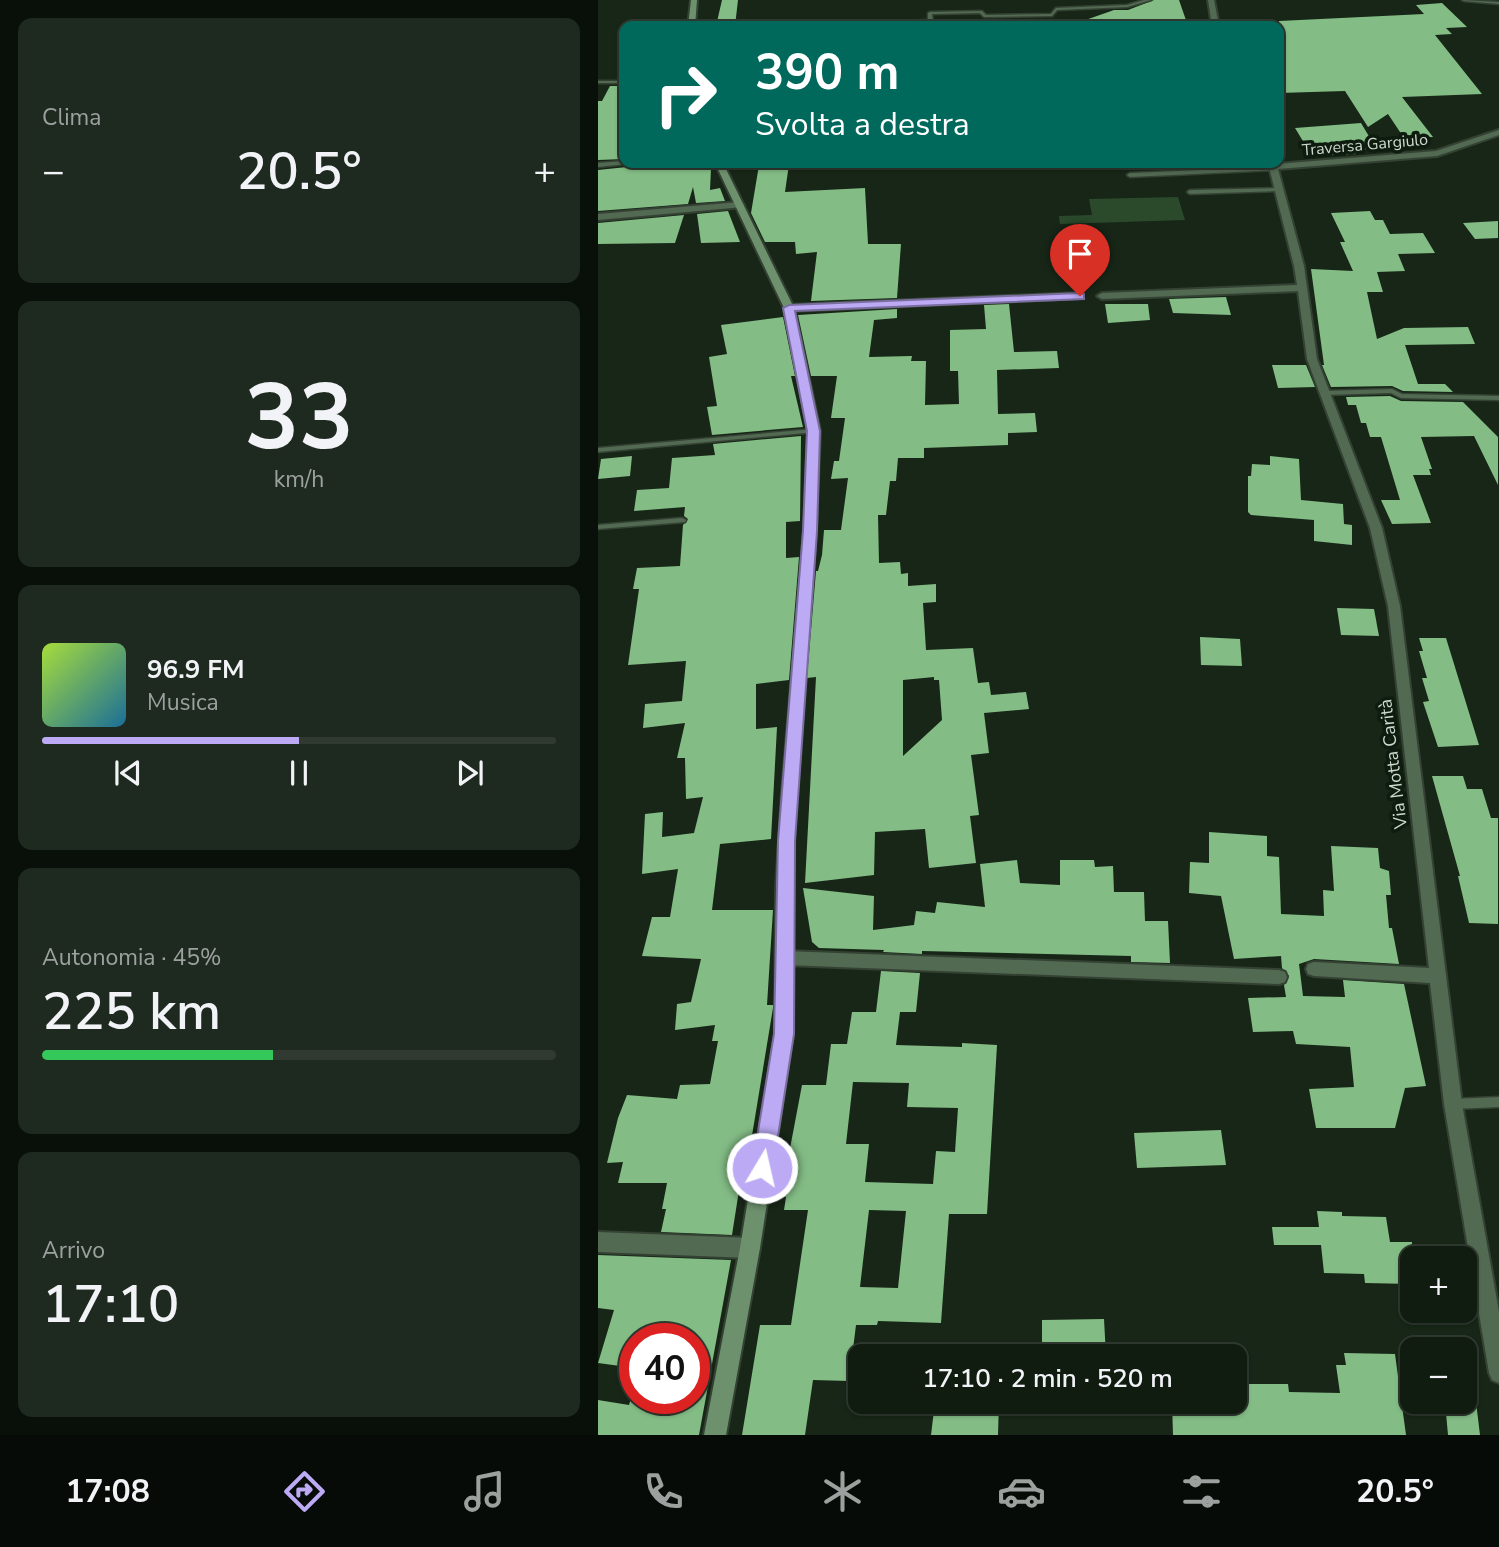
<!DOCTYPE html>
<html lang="it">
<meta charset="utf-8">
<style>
body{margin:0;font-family:"Nunito Sans",sans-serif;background:#1e291f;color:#f1f3f6;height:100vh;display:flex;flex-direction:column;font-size:26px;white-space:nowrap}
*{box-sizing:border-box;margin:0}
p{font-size:23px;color:#9ca19f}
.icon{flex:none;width:38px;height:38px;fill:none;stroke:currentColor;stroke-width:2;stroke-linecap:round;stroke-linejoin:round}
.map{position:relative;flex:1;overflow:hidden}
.sheet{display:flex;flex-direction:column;gap:18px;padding:18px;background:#090f09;width:598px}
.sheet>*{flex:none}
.guide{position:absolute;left:21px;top:21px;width:665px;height:147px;border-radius:14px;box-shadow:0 2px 5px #0004,0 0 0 2px #303a31;background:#00695c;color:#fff;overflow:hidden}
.fabs{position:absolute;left:802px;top:1246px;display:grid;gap:14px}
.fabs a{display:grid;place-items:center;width:77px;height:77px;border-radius:14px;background:#111c11;box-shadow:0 2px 5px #0004,0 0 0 2px #303a31;font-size:35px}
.speed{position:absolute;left:21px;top:1323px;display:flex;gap:14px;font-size:35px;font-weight:700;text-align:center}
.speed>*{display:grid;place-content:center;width:91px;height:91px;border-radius:50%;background:#111c11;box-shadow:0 2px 5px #0004,0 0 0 2px #303a31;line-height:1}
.speed .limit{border:10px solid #d22;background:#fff;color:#111}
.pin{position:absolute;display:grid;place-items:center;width:60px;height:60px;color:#fff;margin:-72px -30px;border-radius:50% 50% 50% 0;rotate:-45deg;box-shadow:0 0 7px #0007}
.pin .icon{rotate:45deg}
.me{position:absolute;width:77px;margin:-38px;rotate:9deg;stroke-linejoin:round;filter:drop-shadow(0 0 5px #0008)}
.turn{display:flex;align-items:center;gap:24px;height:147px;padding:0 21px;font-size:32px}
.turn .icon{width:91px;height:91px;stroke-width:2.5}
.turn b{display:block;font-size:49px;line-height:60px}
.big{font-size:52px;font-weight:600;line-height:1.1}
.sheet .tile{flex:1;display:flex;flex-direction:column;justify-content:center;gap:10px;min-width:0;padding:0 24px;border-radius:14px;background:#1e291f}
.sheet .dial{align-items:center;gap:0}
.dial b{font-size:91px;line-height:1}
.song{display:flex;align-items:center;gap:21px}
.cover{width:84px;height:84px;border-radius:10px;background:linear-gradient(135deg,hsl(80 70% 55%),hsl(200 70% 35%))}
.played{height:7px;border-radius:4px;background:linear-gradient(90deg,#bcaaf5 50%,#303a31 50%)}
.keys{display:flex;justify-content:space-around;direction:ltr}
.heat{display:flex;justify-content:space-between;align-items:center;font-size:38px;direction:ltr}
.charge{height:10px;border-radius:5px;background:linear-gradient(90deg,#34c759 45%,#303a31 0)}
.trip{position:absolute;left:250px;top:1344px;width:399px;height:70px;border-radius:14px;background:#111c11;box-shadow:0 2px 5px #0004,0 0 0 2px #303a31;font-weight:600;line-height:70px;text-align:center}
.tab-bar{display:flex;height:112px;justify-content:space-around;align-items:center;background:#070b07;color:#9ca19f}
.tab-bar .icon{width:49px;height:49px}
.tab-bar .on{color:#bcaaf5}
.tab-bar b{font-size:32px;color:#f1f3f6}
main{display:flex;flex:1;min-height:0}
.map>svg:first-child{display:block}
.green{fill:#2a4a2b}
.building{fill:#83bc85;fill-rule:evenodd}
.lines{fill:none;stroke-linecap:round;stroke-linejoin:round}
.lane-casing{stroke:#344234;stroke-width:3}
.street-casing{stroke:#344234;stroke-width:4}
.secondary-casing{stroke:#344234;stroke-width:4}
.lane{fill:#526952;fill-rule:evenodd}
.street{fill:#526952;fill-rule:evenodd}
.secondary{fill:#6d916d;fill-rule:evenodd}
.route{fill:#bcaaf5;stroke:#7a6e9f;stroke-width:2}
.labels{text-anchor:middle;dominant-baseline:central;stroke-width:7;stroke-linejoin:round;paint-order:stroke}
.far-street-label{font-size:16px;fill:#ced8ce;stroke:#0d1c0e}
.street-label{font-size:18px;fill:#ced8ce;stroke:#0d1c0e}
</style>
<main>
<section class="sheet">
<div class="tile"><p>Clima</p>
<div class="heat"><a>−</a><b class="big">20.5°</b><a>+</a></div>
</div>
<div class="tile dial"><b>33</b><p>km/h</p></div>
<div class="tile">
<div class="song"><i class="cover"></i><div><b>96.9 FM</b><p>Musica</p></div></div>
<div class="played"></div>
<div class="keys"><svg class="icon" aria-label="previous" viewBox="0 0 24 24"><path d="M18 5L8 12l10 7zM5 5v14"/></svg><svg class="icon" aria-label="pause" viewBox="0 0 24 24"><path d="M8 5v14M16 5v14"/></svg><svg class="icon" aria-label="next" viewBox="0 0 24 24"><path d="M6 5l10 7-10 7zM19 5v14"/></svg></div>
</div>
<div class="tile"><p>Autonomia · 45%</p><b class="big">225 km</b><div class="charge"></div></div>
<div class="tile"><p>Arrivo</p><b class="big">17:10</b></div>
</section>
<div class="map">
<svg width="901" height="1435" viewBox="0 0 901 1435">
<rect width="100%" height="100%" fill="#172617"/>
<path class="green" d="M580 197 587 220 462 224 461 216 494 215 491 199Z"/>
<g class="building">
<path d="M124 0H140L137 26H118Z"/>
<path d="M556 0H581L590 26H480L479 23 516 10H530Z"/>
<path d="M844 3 869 27 848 28 854 34 837 35 884 94 804 97 835 137 806 138 790 114 770 127 747 91 681 93V21L826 14 818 5Z"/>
<path d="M12 86H26V159L0 160V101H4Z"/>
<path d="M763 123 778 148 756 151 759 154 714 156 697 128Z"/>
<path d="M32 163H81V167L102 166 101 170 113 169 112 190 122 188 127 201 98 203 95 187 90 204 0 211V170L29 167Z"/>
<path d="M191 164 187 192 267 188 270 244H303L299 298 213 301 219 252 198 254 197 242H167L153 213 161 165Z"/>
<path d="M130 211 142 242 103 243 99 214Z"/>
<path d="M772 211 777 220H785L792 234 825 233 837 253 800 254 807 271 779 272 785 292H769L779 339 806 328 870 327 877 344 807 345 820 384H847L855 392 805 391 794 386 733 387 724 365H726L713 269 755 271 742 242H747L733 213Z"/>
<path d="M86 215 77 243 0 244V223Z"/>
<path d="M900 221V238L877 239 865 223Z"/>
<path d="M628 297 633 315 575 313 571 299Z"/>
<path d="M411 304 416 352 459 351 461 368 399 370 400 414 437 413 439 432 410 433V445L326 448V458H300L298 481H292L288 515H280L281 563 302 562 303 574 310 573V586L338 584V602L325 603 328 650 375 648 380 683 391 682 393 695 428 692 431 709 386 713 391 753 373 755 381 815 372 816 378 863 331 868 327 829 277 832 276 875 207 883 218 677 209 678 218 571H220L224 555 226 530H243L250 478 233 479 236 461H241L247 418H233L239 376H213L200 315 299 309V318L276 320 271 357 314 356 313 361H328L327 405 361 404 360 371H352V330L388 329 386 305ZM336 677V680H341L344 720 305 756V680Z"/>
<path d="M507 304H550L552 320 510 323Z"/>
<path d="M185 317 197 376H193L205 427 114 435 109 407 119 406 111 357 129 354 123 325Z"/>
<path d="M674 365H708L717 387 680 388Z"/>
<path d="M792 396 803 401 865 402 900 437V485L876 436 823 437 834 469H831L833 475H815L833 523 794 524 783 500H802L783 437H772L768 423H763L758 405H750L748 397Z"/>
<path d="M203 436 202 521 188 522V558L201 557 191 680 158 684V729L179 727 173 839 122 844 114 910H175L169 1005H175V1008L148 1172 144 1171 134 1235 63 1232 68 1209H64L69 1183H20L25 1162 9 1163 20 1118 29 1095 79 1099 82 1085 112 1084 120 1041H114L117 1025 77 1030 79 1004 93 1002 103 959 44 956 54 917H72L80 869 44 874 47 814 65 812 64 837 96 833 105 797 88 799 87 758H79L87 723 45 728 47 704 84 701 88 661 30 665 41 589H35L39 568 82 566 85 525 90 519 86 516 87 507 36 511 39 490 71 488 74 458 117 455 115 444Z"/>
<path d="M34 456 32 476 0 479 3 459Z"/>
<path d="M672 456 701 459 703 500 745 504 746 524 754 525V545L716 541V520L653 515 650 512V476H653L654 464 672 465Z"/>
<path d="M739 608 776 609 781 636 743 635Z"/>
<path d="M602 637 642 639 644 666 603 665Z"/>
<path d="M821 638H848L881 745 840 747 825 702 831 701 824 678H829L821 651H825Z"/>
<path d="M834 776H865L869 789H884L893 818H900V924L871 923 860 876H862Z"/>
<path d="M611 832 669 836V856L681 857 683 914 726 916 725 890 736 891 733 846 780 848 782 868 791 871 793 895H788L791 928H794L801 964 716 959 701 964 705 996 747 997 745 980 806 984 828 1086 807 1088 797 1128H718L711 1089 756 1087 752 1047 698 1044 695 1031 655 1032 650 998 688 997 686 985 691 976 684 968 683 956 636 959 623 896 591 893 592 862 611 863Z"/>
<path d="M419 860 422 883 462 885V860H496L497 867 515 866 516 892H546L547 921H570L572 963 533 962V956L324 951V954L285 952 286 950 221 948 214 942 205 888 276 896 275 930 316 925 318 911 337 913 339 902 387 907 382 864Z"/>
<path d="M283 971 322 973 318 1012H302L298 1045 364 1047V1043L399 1045 389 1214H351L343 1323 280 1321 279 1325H258L251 1381 215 1380 207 1435H144L162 1325H193L210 1210H186L188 1197 183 1196 204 1085H228L233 1044H249L254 1012H278ZM255 1082 311 1083 309 1107 360 1108 357 1152 338 1151 335 1184 267 1182 271 1144H248ZM271 1210 308 1211 300 1288 262 1287Z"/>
<path d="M623 1130 628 1165 539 1168 536 1133Z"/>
<path d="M719 1211 744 1212V1216L788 1217 792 1242H814V1284L767 1283 766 1274 726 1273 723 1245H676L674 1227H721Z"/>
<path d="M0 1255 133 1260 101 1435H0V1400L31 1405 33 1398H96V1339H37V1368L0 1363 16 1310 0 1308Z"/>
<path d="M506 1319 508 1356H444V1320Z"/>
<path d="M746 1353 797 1354 808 1435H575L574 1402H637V1384H690L691 1392 742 1393 738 1365H748Z"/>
<path d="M337 1402H401L400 1435H333Z"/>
<path d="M847 1402H878L882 1435H850Z"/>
</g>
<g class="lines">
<g class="lane-casing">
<g id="lane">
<path d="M546 0H553L529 7 459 10 454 16 386 17 382 13 334 14 335 25 333 26H331L330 22 206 26 208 25 330 20V13L332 12 384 11 388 15 453 14 458 8 529 5Z"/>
<path d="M864 0 901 2V4L866 1Z"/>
<rect x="0" y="81" width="26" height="2"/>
<path d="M26 161V163H29V164L0 167V163Z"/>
<path d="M676 167 679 169 678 170 532 177 529 175 532 173Z"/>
<path d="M681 188 684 190 683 191 592 194 589 192 592 190Z"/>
<path d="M794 389 804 394 901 396V400L803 398 793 393 727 395 724 393 727 391Z"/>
<path d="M216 429 218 430V432L0 452V448Z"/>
<path d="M84 518 88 520 87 522 0 529V525Z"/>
<path d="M901 1097V1107L855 1109 851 1108 849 1104 851 1100 855 1099Z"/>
</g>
</g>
<g class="street-casing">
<g id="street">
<path d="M610 0H616L621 26H614Z"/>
<path d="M901 130V135L839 156 680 169 706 266 719 359 784 528 802 606 864 1104 901 1312V1383L894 1380 891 1373 846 1104 832 983 716 976 710 974 708 969 710 964 716 962 831 968 790 606 772 528 709 359 700 291 504 299 499 296 504 293 699 285 696 266 670 163 679 164 838 151Z"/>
<path d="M142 202 146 205 145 207 0 220V214Z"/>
<path d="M482 293 485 294V298L191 311 186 308 191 305Z"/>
<path d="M188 951 681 970 687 972 689 977 687 982 681 984 188 965 182 963 180 958 182 953Z"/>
<path d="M0 1232 152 1238 159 1241 162 1248 159 1255 152 1258 0 1252Z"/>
</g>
</g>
<g class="secondary-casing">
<g id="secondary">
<path d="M93 0H99L97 26H90Z"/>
<path d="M117 163H125L196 308 222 431 218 531 198 793 194 888 195 1034 162 1248 128 1435H106L142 1248 177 1034 178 888 184 793 206 531 210 431 186 308Z"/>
</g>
</g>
<use href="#lane" class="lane"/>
<use href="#street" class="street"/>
<use href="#secondary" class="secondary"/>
</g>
<path class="route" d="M482 293 486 294V299L197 311 222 431 219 531 197 841 196 1034 175 1168 172 1175 164 1178 157 1175 154 1168 176 1034 180 841 205 531 209 431 185 308 191 305Z"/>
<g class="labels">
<g class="far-street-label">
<text transform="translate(767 145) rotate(-5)">Traversa Gargiulo</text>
</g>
<g class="street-label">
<text transform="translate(795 764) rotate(-97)">Via Motta Carità</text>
</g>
</g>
</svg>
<div class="fabs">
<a>+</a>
<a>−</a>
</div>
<div class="speed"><div class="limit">40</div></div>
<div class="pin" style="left:482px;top:296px;background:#d93025"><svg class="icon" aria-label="arrive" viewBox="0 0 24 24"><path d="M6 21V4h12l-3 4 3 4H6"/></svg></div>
<svg class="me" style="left:164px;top:1168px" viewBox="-20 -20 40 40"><circle r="17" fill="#bcaaf5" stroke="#fff" stroke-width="3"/><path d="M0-11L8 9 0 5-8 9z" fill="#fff"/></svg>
<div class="trip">17:10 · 2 min · 520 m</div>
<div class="guide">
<div class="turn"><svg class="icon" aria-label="right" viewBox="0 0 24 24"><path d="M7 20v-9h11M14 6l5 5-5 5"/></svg><div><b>390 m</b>Svolta a destra</div></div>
</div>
</div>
</main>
<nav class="tab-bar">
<b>17:08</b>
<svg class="icon on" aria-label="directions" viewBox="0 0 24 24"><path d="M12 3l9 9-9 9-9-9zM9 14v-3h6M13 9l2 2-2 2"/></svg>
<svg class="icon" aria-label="music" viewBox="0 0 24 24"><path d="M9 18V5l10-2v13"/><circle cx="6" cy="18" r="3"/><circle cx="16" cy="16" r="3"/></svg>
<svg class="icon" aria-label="phone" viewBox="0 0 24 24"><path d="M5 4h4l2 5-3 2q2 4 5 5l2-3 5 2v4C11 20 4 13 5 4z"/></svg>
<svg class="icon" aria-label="climate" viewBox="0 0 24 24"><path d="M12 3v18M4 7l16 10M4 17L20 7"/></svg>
<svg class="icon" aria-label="car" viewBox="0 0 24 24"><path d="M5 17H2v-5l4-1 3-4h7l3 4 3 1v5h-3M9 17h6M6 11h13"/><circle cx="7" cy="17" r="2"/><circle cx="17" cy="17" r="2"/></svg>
<svg class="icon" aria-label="filters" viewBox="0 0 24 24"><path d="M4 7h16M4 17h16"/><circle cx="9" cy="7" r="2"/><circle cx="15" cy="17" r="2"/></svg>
<b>20.5°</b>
</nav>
